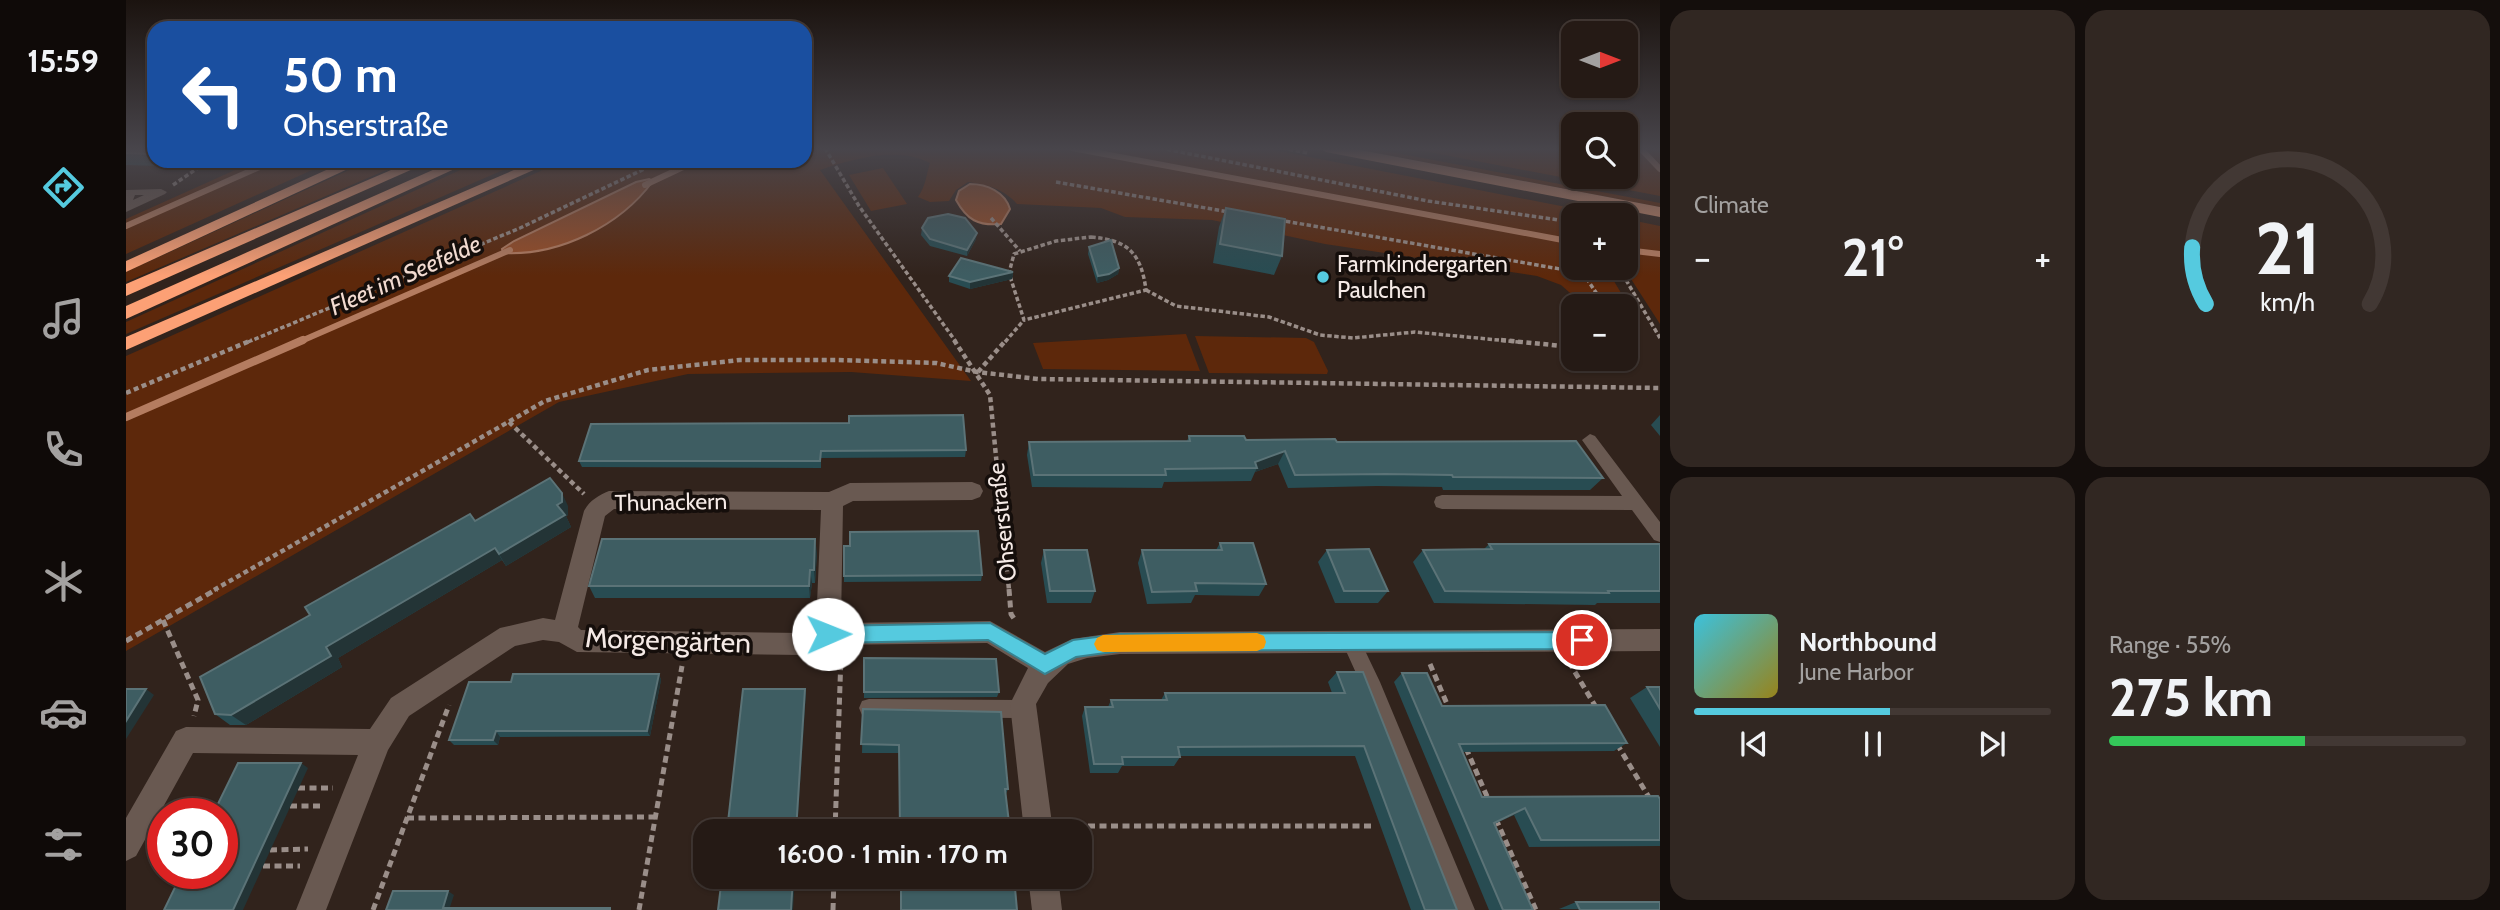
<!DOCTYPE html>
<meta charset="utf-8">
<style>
body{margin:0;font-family:Cabin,sans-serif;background:#312722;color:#f1f3f6;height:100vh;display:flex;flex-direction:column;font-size:26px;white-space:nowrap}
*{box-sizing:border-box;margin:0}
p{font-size:23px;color:#a3a1a0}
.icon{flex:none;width:38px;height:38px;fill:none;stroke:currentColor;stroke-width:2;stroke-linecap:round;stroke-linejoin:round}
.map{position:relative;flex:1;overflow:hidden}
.side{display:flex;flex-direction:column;gap:10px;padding:10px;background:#140e0c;width:840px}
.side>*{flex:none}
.guide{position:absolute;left:21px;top:21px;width:665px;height:147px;border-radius:21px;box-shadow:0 2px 5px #0004,0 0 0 2px #423834;background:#1a4fa0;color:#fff;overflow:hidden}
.needle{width:46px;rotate:90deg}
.buttons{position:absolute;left:1435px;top:21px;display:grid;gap:14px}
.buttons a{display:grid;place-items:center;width:77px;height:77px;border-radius:14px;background:#251a15;box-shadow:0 2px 5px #0004,0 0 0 2px #423834;font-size:35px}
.speed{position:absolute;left:21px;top:798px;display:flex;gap:14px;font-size:35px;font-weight:700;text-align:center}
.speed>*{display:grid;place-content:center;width:91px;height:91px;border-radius:50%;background:#251a15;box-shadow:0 2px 5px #0004,0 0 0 2px #423834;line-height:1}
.speed .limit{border:10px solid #d22;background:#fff;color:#111}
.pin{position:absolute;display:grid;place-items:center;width:60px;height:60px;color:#fff;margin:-30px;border:4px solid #fff;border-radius:50%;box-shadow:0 2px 7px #0007}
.me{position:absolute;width:77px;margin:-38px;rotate:89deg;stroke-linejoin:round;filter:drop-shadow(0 0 5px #0008)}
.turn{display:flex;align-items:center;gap:24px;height:147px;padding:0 21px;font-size:32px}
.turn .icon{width:91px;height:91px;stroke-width:2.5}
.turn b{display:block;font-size:49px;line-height:60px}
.big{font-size:52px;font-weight:800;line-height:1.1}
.side .widget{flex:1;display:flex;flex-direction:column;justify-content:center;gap:10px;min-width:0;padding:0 24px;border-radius:21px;background:#312722}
.side .dial{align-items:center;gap:0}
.dial svg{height:182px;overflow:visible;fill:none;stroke:#423834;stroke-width:7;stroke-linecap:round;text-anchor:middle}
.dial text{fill:#f1f3f6;stroke:none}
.song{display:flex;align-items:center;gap:21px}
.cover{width:84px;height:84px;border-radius:10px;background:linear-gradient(135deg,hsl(190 70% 55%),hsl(50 70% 35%))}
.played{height:7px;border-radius:4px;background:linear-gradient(90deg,#55cadf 55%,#423834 55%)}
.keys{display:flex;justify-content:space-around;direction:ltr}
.heat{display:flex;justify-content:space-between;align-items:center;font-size:38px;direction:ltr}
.charge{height:10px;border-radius:5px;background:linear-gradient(90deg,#34c759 55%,#423834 0)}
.side .tiles{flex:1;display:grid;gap:10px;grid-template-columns:repeat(2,1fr)}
.trip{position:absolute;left:567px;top:819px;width:399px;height:70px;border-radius:21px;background:#251a15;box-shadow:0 2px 5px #0004,0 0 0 2px #423834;font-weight:800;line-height:70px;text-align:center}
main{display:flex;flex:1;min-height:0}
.dock{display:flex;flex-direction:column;width:126px;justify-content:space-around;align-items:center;background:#0f0a08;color:#a3a1a0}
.dock .icon{width:49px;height:49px}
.dock .on{color:#55cadf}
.dock b{font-size:32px;color:#f1f3f6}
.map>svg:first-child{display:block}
.green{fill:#5d280b}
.water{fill:#984d27;stroke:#b47c60;stroke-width:2}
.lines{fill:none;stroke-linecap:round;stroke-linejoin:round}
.stream-far1{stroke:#b47c60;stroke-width:6}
.stream{stroke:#b47c60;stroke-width:8}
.path-far2{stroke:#9a8e89;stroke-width:3.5;stroke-dasharray:4.5 2.5;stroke-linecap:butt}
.path-far1{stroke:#9a8e89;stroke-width:4.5;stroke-dasharray:5 3.5;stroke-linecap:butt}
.path{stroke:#9a8e89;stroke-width:5;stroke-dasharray:7 4.5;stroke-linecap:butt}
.lane{fill:#695951;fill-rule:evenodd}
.street{fill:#695951;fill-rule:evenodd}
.primary{fill:#c18467;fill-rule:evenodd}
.highway{fill:#fca075;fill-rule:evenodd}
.wall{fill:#284c52}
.shaded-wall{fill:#233436}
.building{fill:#3e5d62;stroke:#5b7377;stroke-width:2}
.route{fill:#55cadf;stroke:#378391;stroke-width:2}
.slow{fill:#f59e0b}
.poi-dot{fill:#55cadf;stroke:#150e0b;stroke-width:2.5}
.labels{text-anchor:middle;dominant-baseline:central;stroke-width:7;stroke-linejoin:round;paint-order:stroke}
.poi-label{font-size:23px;fill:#f5eae6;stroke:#150e0b;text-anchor:start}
.street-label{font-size:23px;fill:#f5eae6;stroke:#150e0b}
.water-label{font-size:24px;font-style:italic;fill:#f2dbd1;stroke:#150e0b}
.near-street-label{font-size:28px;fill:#f5eae6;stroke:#150e0b}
</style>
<main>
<nav class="dock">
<b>15:59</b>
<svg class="icon on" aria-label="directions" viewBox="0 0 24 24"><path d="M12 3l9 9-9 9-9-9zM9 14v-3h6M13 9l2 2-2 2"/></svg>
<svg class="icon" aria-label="music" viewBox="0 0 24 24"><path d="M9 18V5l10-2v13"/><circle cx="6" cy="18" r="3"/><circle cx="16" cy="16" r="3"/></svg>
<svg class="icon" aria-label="phone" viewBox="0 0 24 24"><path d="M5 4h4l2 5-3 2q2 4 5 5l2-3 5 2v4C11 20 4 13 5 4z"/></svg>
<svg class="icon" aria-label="climate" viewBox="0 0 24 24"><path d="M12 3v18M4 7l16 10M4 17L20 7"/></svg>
<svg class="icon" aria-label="car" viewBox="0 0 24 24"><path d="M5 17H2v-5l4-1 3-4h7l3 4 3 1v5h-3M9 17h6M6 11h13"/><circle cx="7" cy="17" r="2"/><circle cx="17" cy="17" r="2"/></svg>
<svg class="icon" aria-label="filters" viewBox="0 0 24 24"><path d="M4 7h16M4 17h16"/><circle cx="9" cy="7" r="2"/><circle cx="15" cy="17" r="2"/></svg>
</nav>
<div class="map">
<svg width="1534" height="910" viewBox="0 0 1534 910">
<rect width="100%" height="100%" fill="#31231c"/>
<g class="green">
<path d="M679 148H1137L1481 215H1447V268H1480L1509 316 1500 315V306H1459L1435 285 1411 276 1199 244 1086 220 999 217 975 208 891 204C878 189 862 185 842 182L830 190 823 201 804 202 792 197C800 185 800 176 804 163 772 146 726 159 694 170L845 381 725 372 562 374 433 402 0 651V356L437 161H679Z"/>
<path d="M1224 148H1244L1534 203V207Z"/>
<path d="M1282 148H1447V177H1500V148H1534V196Z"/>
<path d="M129 161H206L0 254V219Z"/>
<path d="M243 161H281L0 282V272Z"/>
<path d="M354 161H398L0 334V322Z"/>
<path d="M757 168 781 204 745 211 723 175Z"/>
<path d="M1500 219 1534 226V324L1498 268Z"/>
<path d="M1060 334 1074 371 917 369 907 343Z"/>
<path d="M1069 336 1180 338 1188 342 1202 371 1201 374 1083 373Z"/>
</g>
<g class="water">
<path d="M523 179 527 181C494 226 433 256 377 253L376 249 388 241 510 182Z"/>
<path d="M844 184C861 184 879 192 884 209L875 224C852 226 841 220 830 200L833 191Z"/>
</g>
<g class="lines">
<g class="stream-far1">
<path d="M946 148 1447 242"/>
<path d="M1514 148 1534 169"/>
<path d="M519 185 570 161"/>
<path d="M0 226 147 161"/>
<path d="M1500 250 1534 254"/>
<path d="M173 342 384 250"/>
</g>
<path class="stream" d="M0 417 177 340"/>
<g class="path-far2">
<path d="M699 148 733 206 830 342"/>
<path d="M1034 148 1302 201 1447 222"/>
<path d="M1156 148 1182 153"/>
<path d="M1483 177 1488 185"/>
<path d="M930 182 1103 212"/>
<path d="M47 185 82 161"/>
<path d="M865 218 894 251"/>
<path d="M1153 220 1457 273 1479 306"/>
<path d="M965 237C1002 240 1015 253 1020 290L898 320 883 273 888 254 930 241Z"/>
<path d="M1493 268 1534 338"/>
<path d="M1020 290 1050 306 1143 317 1194 335 1227 338 1289 332 1393 342"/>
<path d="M1500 339 1502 342"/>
<path d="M122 342 394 228 535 161"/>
<path d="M879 342 898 320"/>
</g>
<g class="path-far1">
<path d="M828 340 864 395 883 590"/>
<path d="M1375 340 1447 347"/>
<path d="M1500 351 1507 352 1501 340"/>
<path d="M852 372 880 340"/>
<path d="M0 393 126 340"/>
<path d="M383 422 458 494"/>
<path d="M88 590 419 401 522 370 614 360H712L810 363 851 372 912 379 1534 388"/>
</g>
<g class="path">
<path d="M883 589 885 614 889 620"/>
<path d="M37 620 72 700 68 716"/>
<path d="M0 641 91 589"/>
<path d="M1443 662 1471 709"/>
<path d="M1304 664 1324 711"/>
<path d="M1491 744 1524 799"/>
<path d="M1340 748 1363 801"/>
<path d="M172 788H207"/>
<path d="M164 806H198"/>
<path d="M281 818 530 817"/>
<path d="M1370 819 1410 910"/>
<path d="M939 826H1249"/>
<path d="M709 831 715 656"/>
<path d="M144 850 182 849"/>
<path d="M137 866H174"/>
<path d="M247 910 323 705"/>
<path d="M513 910 556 666"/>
<path d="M707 910 708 877"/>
</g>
<g class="lane">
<path d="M35 189 41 192 39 194 0 212V190ZM9 195H18L7 200Z"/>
<path d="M1464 434 1469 436 1534 522V542L1528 540 1506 510 1316 509 1310 507 1308 502 1310 497 1316 495 1496 496 1456 440Z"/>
<path d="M1225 634 1232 636 1254 682 1349 910H1325L1235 684 1216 642 1218 636Z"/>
<path d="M743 699 898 700 905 702 908 709 905 716 898 718 743 717 736 715 733 708 736 701Z"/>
</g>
<g class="street">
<path d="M846 482 854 485 857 491 854 497 846 500 727 501 717 506 715 623 864 621 919 652 946 639 994 632 1534 629V651L994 654 961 658 942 664 922 683 910 704 927 831H898L884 704 902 668 861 643 703 645 677 655 451 652 433 642 417 640 389 646 283 716 262 750 200 910H170L232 755 67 753 10 856 0 861V818L50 731 60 727 244 729 265 698 374 628 417 618 429 620 458 511C463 501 473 495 483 491L703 492 724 483ZM488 509 695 510 690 627 677 633 455 630 452 627 479 516Z"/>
<path d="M902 877H932L936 910H906Z"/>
</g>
<path class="primary" d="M1193 148H1224L1534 207V217L1200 152Z"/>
<g class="highway">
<path d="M220 161H239L0 272V261Z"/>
<path d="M286 161H305L0 296V284Z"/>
<path d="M327 161H346L0 319V306Z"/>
<path d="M409 161H428L0 350V337Z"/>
</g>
</g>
<g class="wall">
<path d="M0 148H28V161H74L67 167 0 165Z"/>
<path d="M1100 208 1156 256 1148 275 1087 263 1093 227Z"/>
<path d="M796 228 850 239 841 256 804 246 795 235Z"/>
<path d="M963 247 993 268 992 274 982 280 971 283 962 254Z"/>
<path d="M887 272 886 279 844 289 823 282V276Z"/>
<path d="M1534 415V436L1525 425Z"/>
<path d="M465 424 840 450 839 457 695 458V468L456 467 453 461Z"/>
<path d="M1063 436 1120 440 1211 442 1477 478 1464 490H1317L1316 487 1251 486 1162 488 1152 464 1129 472 1125 481 1038 482 1036 488 906 487 901 455 903 442 1061 441Z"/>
<path d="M442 506V515L440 516 445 527 380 566 376 560 212 658 216 667 120 725H104L89 714 184 615 349 521Z"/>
<path d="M1094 543 1140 584 1133 596 1069 595 1065 603 1021 604 1012 563 1016 550H1090Z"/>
<path d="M1363 544H1534V603H1471L1469 605 1308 603 1287 562 1297 550 1358 549Z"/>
<path d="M918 550 969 591 965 603H921L915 563Z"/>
<path d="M1201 550 1262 591 1252 603H1209L1192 562Z"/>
<path d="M691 552 689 583H686L684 598H469L463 586Z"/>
<path d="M856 575 855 581 718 582V576Z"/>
<path d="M1211 672 1331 910H1285L1229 756H1054V757L1048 766H996L992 773H964L956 716 959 707H982L985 700H1035L1039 693H1206L1202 682Z"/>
<path d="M1276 673 1316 706 1501 743 1488 751 1336 752 1356 797 1534 799V846L1403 847 1388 815 1368 824 1407 910H1363L1268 682Z"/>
<path d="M533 674 535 680 524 736 374 737 372 745H328L323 740Z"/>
<path d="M1521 687H1534V747L1504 698Z"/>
<path d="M738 692H873L871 697 738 698Z"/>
<path d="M737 709 882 789 880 794 773 753H736Z"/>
<path d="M1450 902 1534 910 1433 909Z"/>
</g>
<g class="shaded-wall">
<path d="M62 161H74L67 167Z"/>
<path d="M851 233 850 239 841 256V250Z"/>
<path d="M993 268 992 274 982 280 971 283 972 276Z"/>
<path d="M887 272 886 279 844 289V282Z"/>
<path d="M1159 451 1152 464 1129 472 1131 468 1129 462Z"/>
<path d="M436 493 442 506V515L440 516 445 527 380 566 373 554 431 505Z"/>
<path d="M689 539 691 552 689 583 688 570Z"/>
<path d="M369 548 376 560 212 658 216 667 120 725 105 715 200 647Z"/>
<path d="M684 570 686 583 684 598 683 586Z"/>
<path d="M533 674 535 680 524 736 521 731Z"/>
<path d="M20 689 28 695 0 739V721Z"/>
<path d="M679 689 680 694 671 831H670Z"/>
<path d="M370 731 374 737 372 745 367 740Z"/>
<path d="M175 763 182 768 117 910H107Z"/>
<path d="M1399 808 1388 815 1357 829 1368 823Z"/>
<path d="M667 877H669L667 910H665Z"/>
<path d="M322 891 328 895 323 910 317 908Z"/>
</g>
<g class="building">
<path d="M0 148H28V154L0 153Z"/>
<path d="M1100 208 1159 219 1156 256 1094 244Z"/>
<path d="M822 214 839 218 851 233 841 250 804 239 796 228 802 218Z"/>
<path d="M985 240 993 268 983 274 972 276 963 247Z"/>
<path d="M835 258 887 272 844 282 823 276Z"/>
<path d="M837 415 840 450 695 451 694 461H453L465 424 723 423V416Z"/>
<path d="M1063 436H1118L1120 440 1209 439 1211 442 1450 441 1477 478 1327 477 1326 475 1260 474 1169 475 1159 451 1129 462 1131 468 1039 469 1040 475H908L903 442 1064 441Z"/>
<path d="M424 478 436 493V502L431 505 439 515 373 554 369 548 200 647 205 656 105 715 89 714 74 677 184 615 179 607 344 514 349 521Z"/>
<path d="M852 531 856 575 718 576V546H724V532Z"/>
<path d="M476 539H689L688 570H684L683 586H463Z"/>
<path d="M1094 543H1127L1140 584 1069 583 1071 591 1026 592 1016 550H1096Z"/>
<path d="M1363 544H1534V591H1482L1483 593 1319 591 1297 550 1366 549Z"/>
<path d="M1243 549 1262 591H1218L1201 550Z"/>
<path d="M918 550H961L969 591H924Z"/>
<path d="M738 658 870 659 873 692H738Z"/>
<path d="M1211 672H1237L1331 910H1299L1238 746 1052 747 1054 757H996L997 764H968L959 707H987L985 700H1041L1039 693H1219Z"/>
<path d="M1276 673H1301L1316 706 1479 705 1501 743 1333 744 1356 797 1532 796 1534 799V840H1415L1399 808 1368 823 1407 910H1377Z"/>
<path d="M387 674H533L521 731H370L367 740H323L343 682H385Z"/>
<path d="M1521 687H1534V709Z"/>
<path d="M0 689H20L0 721Z"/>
<path d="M617 689H679L670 831H601Z"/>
<path d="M737 709 875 712 882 789H879L884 831H774L773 745 735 744Z"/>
<path d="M112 763H175L107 910H38L56 873H96V814H87Z"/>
<path d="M596 877H667L665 910H592Z"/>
<path d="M775 877H888L891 910H775Z"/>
<path d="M267 891H322L317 908H484V910H260Z"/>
<path d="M1450 902H1534V910H1454Z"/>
</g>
<linearGradient id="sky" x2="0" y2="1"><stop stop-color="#1b130f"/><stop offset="0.54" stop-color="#48454b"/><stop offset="1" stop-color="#48454b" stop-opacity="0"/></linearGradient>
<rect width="1534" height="276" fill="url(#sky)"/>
<path class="route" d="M864 623 919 654 947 640 994 634 1456 632 1463 634 1466 640 1463 646 1456 649 994 651 950 657 919 674 862 640 702 643 695 640 692 634 695 628 702 626Z"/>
<path class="slow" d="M1131 633 1138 636 1140 642 1138 648 1131 651 977 652 971 650 968 644 971 638 977 635Z"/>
<circle class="poi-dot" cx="1197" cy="277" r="7"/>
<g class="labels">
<g class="poi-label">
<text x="1211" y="264">Farmkindergarten<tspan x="1211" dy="26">Paulchen</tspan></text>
</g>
<g class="street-label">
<text transform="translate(545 502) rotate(-1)">Thunackern</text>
<text transform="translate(876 522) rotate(-96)">Ohserstraße</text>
</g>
<g class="water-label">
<text transform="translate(279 275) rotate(-24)">Fleet im Seefelde</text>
</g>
<g class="near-street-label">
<text transform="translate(542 640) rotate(2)">Morgengärten</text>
</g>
</g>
</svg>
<div class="buttons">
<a><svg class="needle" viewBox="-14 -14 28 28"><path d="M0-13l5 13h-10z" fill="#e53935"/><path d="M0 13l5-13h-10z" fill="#a3a1a0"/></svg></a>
<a><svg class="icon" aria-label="search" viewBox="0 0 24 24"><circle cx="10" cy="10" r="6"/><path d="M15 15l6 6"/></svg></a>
<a>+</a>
<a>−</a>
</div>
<div class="speed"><div class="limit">30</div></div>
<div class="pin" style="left:1456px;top:640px;background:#d93025"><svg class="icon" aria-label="arrive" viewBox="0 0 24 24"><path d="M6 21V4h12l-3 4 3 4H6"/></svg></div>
<svg class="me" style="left:702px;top:634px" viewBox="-20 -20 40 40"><circle r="19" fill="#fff"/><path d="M0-13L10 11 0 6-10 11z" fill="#55cadf"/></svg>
<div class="trip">16:00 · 1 min · 170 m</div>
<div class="guide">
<div class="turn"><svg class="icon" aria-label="left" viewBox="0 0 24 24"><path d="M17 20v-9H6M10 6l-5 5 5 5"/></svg><div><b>50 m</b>Ohserstraße</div></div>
</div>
</div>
<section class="side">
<div class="tiles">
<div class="widget"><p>Climate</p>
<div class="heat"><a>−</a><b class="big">21°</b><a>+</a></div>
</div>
<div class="widget dial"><svg viewBox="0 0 100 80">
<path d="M14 69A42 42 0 1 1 86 69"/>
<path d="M14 69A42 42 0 0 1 8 44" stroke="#55cadf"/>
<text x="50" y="56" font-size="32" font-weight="700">21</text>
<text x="50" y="72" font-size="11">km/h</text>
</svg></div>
<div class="widget">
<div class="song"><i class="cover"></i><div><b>Northbound</b><p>June Harbor</p></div></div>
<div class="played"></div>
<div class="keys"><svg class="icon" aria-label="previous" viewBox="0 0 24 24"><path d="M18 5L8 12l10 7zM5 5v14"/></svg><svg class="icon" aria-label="pause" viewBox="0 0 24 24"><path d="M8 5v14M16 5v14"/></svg><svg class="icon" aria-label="next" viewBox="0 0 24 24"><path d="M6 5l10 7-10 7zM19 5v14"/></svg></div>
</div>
<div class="widget"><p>Range · 55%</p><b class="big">275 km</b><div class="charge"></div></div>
</div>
</section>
</main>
